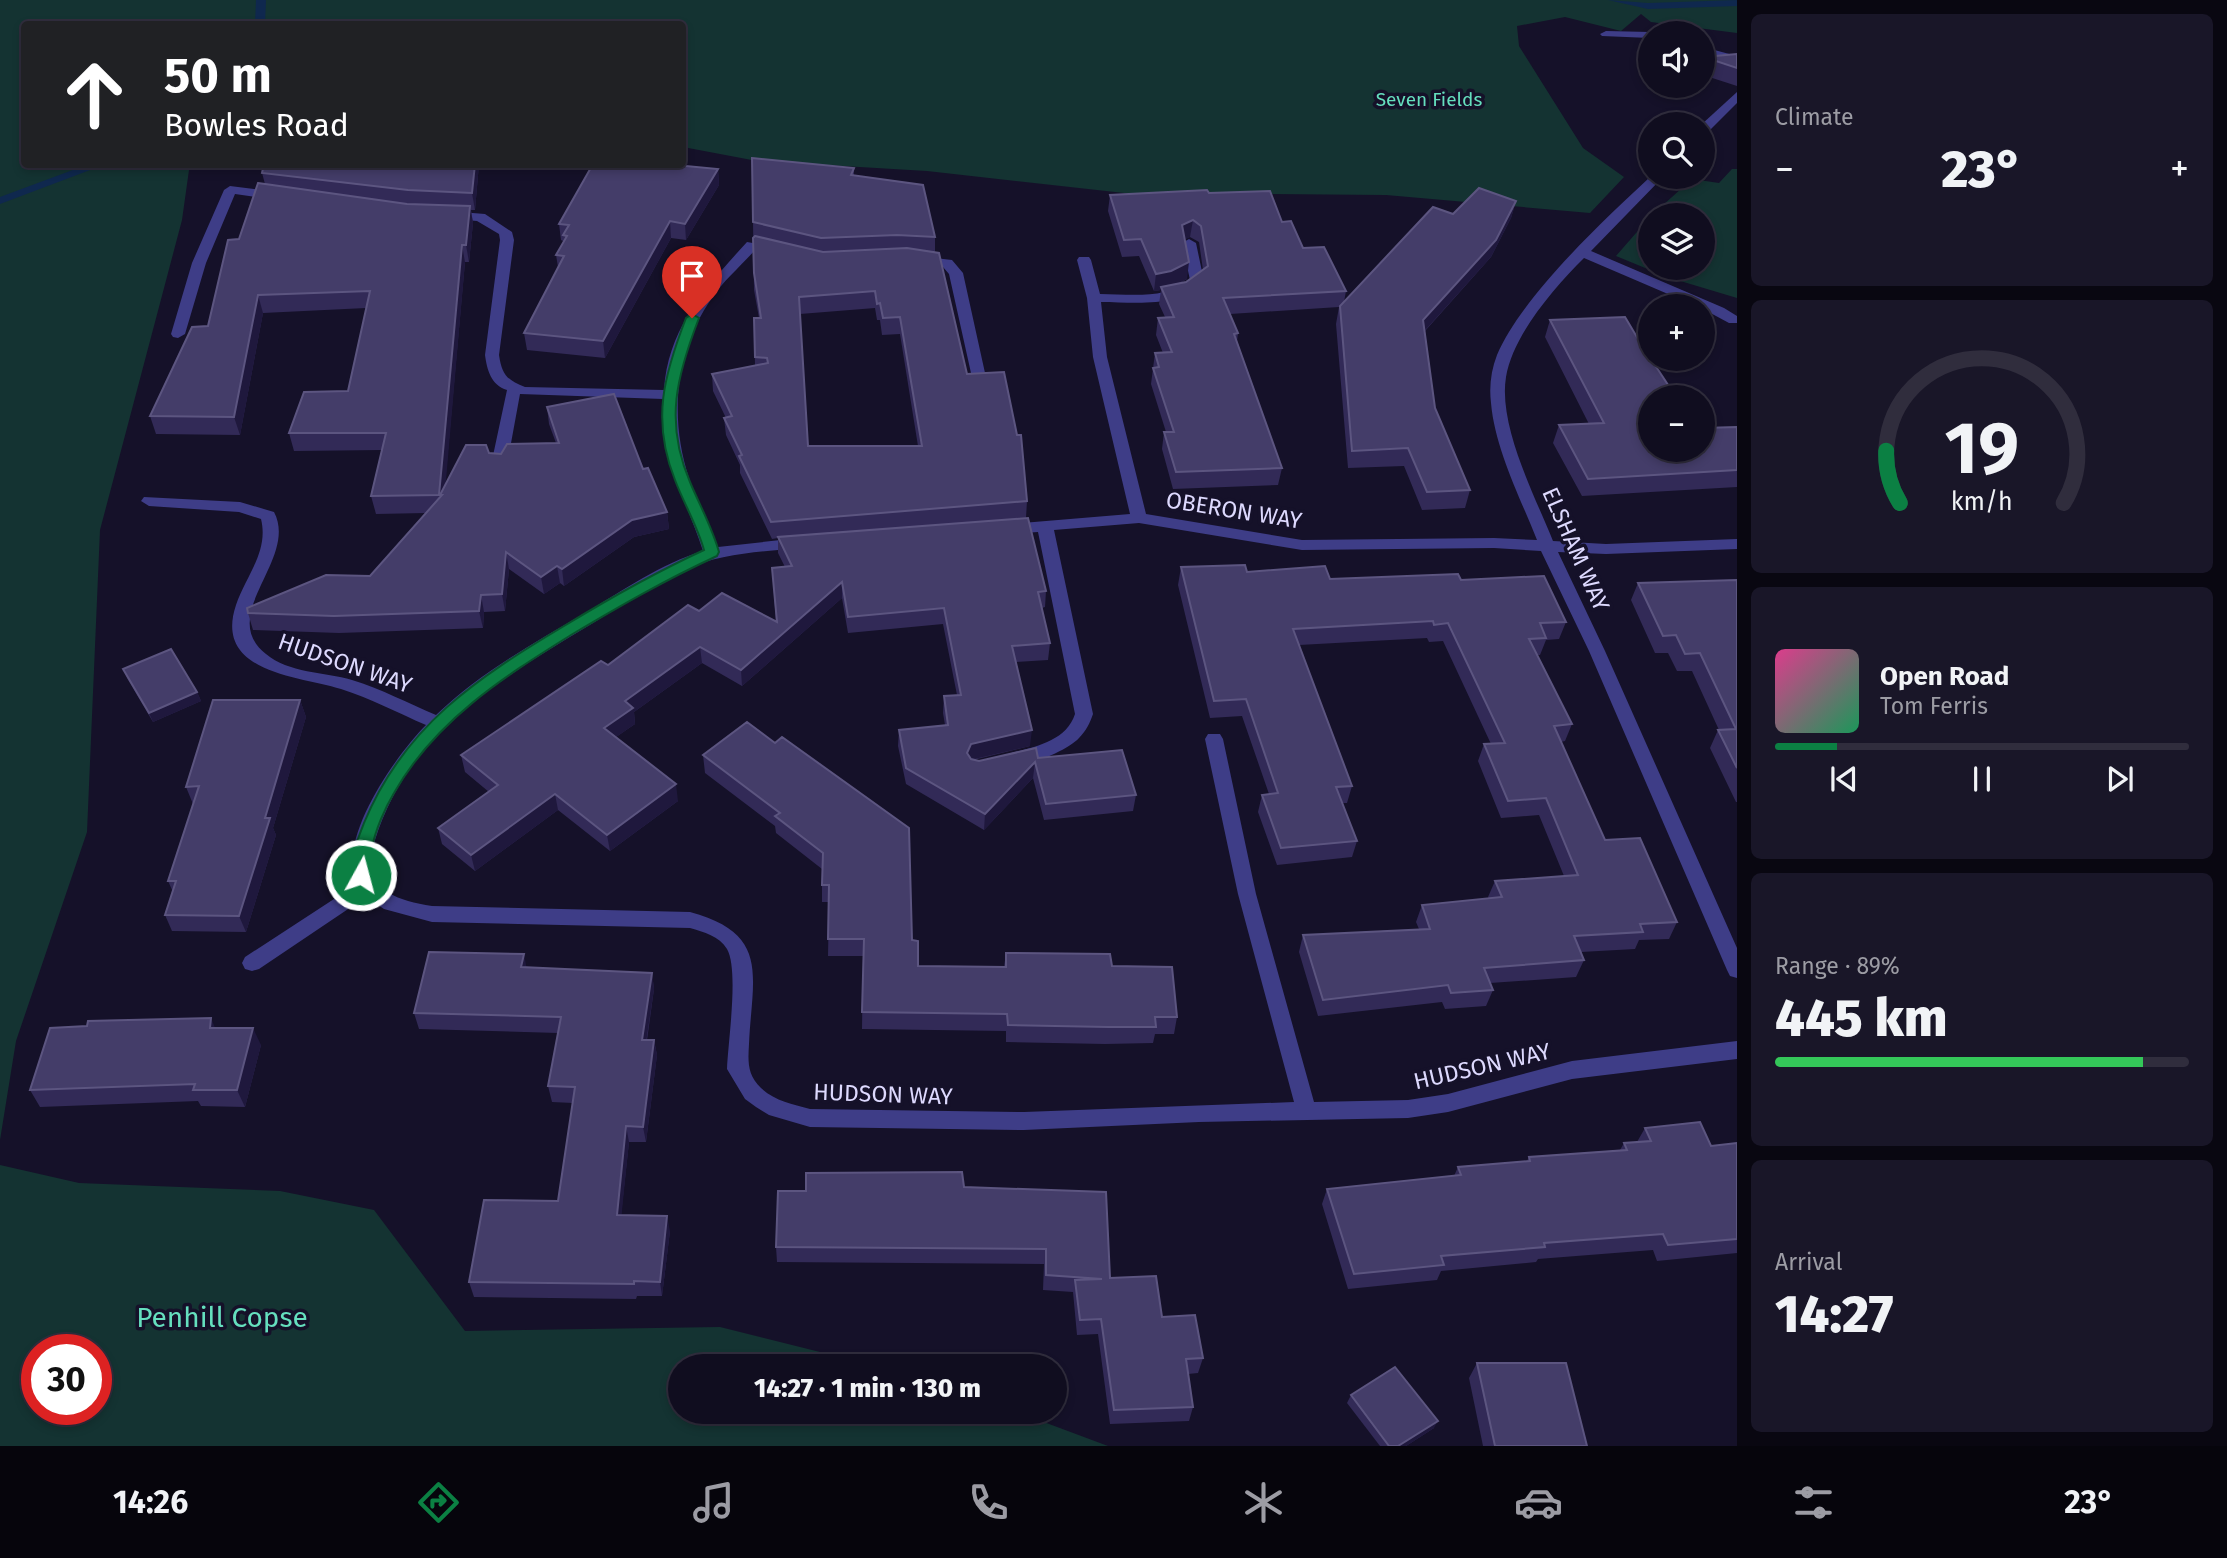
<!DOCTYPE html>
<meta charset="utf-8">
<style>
body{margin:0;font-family:"Fira Sans",sans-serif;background:#191628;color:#f1f3f6;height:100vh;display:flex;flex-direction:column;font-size:26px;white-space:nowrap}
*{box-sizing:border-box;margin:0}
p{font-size:23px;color:#9c9ca4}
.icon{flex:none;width:38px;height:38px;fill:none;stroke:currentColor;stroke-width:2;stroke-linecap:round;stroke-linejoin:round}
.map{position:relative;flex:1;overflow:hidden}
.side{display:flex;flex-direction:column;gap:14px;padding:14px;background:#090711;width:490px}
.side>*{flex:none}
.banner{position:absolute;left:21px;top:21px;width:665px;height:147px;border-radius:7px;box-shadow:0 4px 10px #0003,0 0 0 2px #302d3d;background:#202124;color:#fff;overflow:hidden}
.fabs{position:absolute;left:1638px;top:21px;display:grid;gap:14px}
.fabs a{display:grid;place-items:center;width:77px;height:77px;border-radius:50%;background:#100d1f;box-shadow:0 4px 10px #0003,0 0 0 2px #302d3d;font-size:35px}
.speed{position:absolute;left:21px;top:1334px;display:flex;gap:14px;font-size:35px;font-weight:700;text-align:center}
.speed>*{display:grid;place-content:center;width:91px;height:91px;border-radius:50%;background:#100d1f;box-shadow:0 4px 10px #0003,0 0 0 2px #302d3d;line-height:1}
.speed .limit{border:10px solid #d22;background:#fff;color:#111}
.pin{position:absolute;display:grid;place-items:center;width:60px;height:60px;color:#fff;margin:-72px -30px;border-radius:50% 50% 50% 0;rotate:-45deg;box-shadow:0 0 7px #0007}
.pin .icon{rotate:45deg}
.me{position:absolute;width:77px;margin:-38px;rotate:7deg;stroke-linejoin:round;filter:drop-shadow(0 0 5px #0008)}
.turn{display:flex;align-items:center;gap:24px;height:147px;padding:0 28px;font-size:32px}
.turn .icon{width:91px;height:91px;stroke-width:2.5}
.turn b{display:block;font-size:49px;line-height:60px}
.big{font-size:52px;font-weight:800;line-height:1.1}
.side .widget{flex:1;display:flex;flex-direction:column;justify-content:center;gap:10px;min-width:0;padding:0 24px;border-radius:10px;background:#191628}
.side .dial{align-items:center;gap:0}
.dial svg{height:182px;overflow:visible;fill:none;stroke:#302d3d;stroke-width:7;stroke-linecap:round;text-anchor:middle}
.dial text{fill:#f1f3f6;stroke:none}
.song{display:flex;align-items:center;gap:21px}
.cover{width:84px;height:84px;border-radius:10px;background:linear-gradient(135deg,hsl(330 70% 55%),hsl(150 70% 35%))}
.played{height:7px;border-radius:4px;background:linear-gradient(90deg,#0b8043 15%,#302d3d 15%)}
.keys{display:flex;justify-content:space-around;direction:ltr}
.heat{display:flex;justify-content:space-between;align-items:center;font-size:38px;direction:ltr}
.charge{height:10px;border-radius:5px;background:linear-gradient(90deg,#34c759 89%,#302d3d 0)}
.trip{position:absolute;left:668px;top:1354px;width:399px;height:70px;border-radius:35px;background:#100d1f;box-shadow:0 4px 10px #0003,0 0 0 2px #302d3d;font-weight:800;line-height:70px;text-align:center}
.menu{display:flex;height:112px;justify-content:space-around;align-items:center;background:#06050c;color:#9c9ca4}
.menu .icon{width:49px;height:49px}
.menu .on{color:#0b8043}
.menu b{font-size:32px;color:#f1f3f6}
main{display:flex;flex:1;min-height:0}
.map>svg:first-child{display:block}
.green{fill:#143332;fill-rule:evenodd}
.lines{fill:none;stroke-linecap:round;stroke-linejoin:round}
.stream{fill:#0f284e;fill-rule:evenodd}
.minor{fill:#3e3d87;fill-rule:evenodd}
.wall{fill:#322a57;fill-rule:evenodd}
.shaded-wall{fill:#1f183d}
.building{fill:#443d69;stroke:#5c5580;stroke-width:2;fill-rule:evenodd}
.route{fill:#0b8043;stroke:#07532c;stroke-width:2}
.labels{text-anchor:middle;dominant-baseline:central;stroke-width:7;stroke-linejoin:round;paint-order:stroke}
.far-park-label{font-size:19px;fill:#65dfbe;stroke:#151129}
.street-label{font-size:23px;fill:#ddd9fe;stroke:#151129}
.near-park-label{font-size:28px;fill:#65dfbe;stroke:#151129}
</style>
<main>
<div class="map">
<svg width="1737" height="1446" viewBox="0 0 1737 1446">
<rect width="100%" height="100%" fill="#151129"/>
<g class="green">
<path d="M0 0H1737V33L1651 22 1641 14 1621 31 1565 17 1517 26 1519 46 1583 148 1624 177 1590 213 1386 195 1124 193 927 171 757 161 683 147 682 24H24V164L194 165 189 170 182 220 100 530 87 832 16 1041 0 1140Z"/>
<path d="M1732 169H1737V298L1667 277 1616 256 1650 217V268H1703V215H1652L1692 179 1719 183Z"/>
<path d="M0 1165 79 1183 280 1191 374 1210 465 1331 720 1327 880 1367H681V1412H1017L1108 1446H0ZM96 1349V1409H37V1349Z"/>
</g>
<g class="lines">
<g class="stream">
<path d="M256 0H266L265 24H255Z"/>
<path d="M1608 0 1648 3 1737 0V6L1648 9Z"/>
<path d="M89 164H106L0 204V197Z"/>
</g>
<g class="minor">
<path d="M1606 31 1650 32 1655 33H1650V38L1602 36 1600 34Z"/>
<path d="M1703 47 1737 56V64L1703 54Z"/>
<path d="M1737 92V103L1707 133 1703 134 1702 124Z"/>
<path d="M1650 177H1663L1591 251 1724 308 1737 316V323H1729L1703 309V306H1696L1584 258C1554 288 1513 335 1506 377 1498 426 1535 496 1553 541L1606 544 1737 539V549L1606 554 1558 552 1605 651 1737 948V978L1730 976 1727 970 1589 651 1541 551 1494 548 1302 550 1139 523 1054 530 1093 714C1090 723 1086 731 1079 738 1067 751 1024 769 1008 764L1005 759 1008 754C1033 747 1066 742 1075 714L1038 532 1009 534 1001 529 1009 524 1130 514 1093 357 1087 298 1077 260 1079 257H1089L1091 260 1100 294C1129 294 1166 300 1190 280L1182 243 1189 239 1196 243 1204 281C1180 309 1134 302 1101 302L1107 357 1146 514 1302 540 1494 538 1537 540C1520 497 1495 449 1491 403 1489 387 1491 370 1497 355 1522 296 1603 221 1650 177Z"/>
<path d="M230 186 278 192 284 196 278 200 235 194 206 263 185 334 178 338 173 337 171 334 192 263 224 190Z"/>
<path d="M448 211 485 214 512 232 514 240 499 355C502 375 507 380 525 387L664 390C668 327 707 286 747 242L780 248 782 251 775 255 755 250C741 266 724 280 712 298 675 350 669 418 689 478 697 502 710 524 718 547L799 538 807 543 799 548C761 552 720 553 684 570 651 585 620 607 588 626 498 680 408 734 375 840 361 888 391 899 432 906L690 912C771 934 752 976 749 1044 748 1061 747 1075 761 1088 775 1101 792 1104 810 1109L1024 1112 1294 1102 1238 894 1205 739 1208 734H1220L1223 739 1256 894 1314 1102 1408 1100 1448 1094 1572 1061 1737 1041V1059L1572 1079 1448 1112 1408 1118 1199 1122 1024 1130 810 1127 769 1115 756 1107 745 1099 727 1069C728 1042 739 970 727 949 719 936 704 932 690 928L432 922 384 909 366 897 259 969 252 971 245 969 242 963 245 957 357 884C335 841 396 755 426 725 398 713 370 698 341 689 299 676 213 673 236 605 246 576 269 551 261 519L239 512 149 506 141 501 144 497 240 502 274 512C299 559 216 615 266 654 288 673 325 672 352 680 381 689 408 703 436 715 479 673 534 643 585 613 624 590 660 564 703 551 686 498 659 458 663 399L520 394 507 465 504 468H494L491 465 507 390C491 385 487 370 485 355L500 240 499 234 477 221 443 218V212Z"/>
<path d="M917 256 952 260 963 273 987 382 985 385H975L973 382 949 274 943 267 912 263 910 260Z"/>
</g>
</g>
<g class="wall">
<path d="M1737 54V86L1703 75 1704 57Z"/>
<path d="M479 164 475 210H471L473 223 469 262H465L445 484 489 453 501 454 556 443 549 424 547 407 643 469 667 512 669 529 634 537 564 586 560 583 544 594 509 569 505 611 484 612 483 628 339 633 253 630 248 613 370 576 426 513 376 514 371 496 382 450 294 451 289 433 348 391 366 308 263 313 240 435 156 434 150 416 208 326 265 184 262 173Z"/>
<path d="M854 168V176L935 237V253L967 374 1027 501 1026 518 1046 591 1045 607 1042 608 1050 643 1048 660 1016 662 1030 746 973 760 979 761 1038 758 1136 795 1133 811 1044 820 1033 778 984 830 906 784 898 746 899 730 945 725 943 713 944 696 957 695 943 624 848 633 842 598 742 686 702 663 634 712 635 724 616 737 678 801 610 851 558 810 475 871 442 844 438 828 489 792 465 772 461 755 608 665 699 611 776 622 772 568 785 567 778 553V538L772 539 740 473V465L726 435 724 418H726L713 391 712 374 755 366 754 318H759L754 290 753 222ZM875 308 877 320H880L882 335 900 334 918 446H808L800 314Z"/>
<path d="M718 169 719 185 686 240 671 238 605 358 527 350 524 333 558 267 556 255 564 242 563 241 561 240 559 224Z"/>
<path d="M1209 193 1282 222 1303 248 1346 291 1344 302 1453 214 1516 201 1511 218 1491 257 1425 331 1435 408 1470 490 1465 508 1422 510 1404 466 1348 468 1336 324 1339 307 1230 314 1238 333 1237 341 1282 468 1278 485 1173 489 1162 449 1164 432H1166L1151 384 1155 353H1163L1156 335 1158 318 1165 317 1159 304 1161 290 1154 291 1139 256 1122 257 1108 211 1110 195ZM1190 237 1199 242 1203 270 1186 282 1178 284 1187 279 1185 239Z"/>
<path d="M1550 320 1650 450 1737 427V487L1582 496 1553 443 1559 425 1589 424 1545 337Z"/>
<path d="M1181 567 1330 579 1461 580 1566 622 1559 639 1546 640 1540 655H1537L1572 724 1565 741 1561 742 1605 840 1677 922 1669 939 1639 940 1635 949 1581 952 1584 960 1576 977 1490 983 1493 990 1486 1006 1445 1009 1442 1002 1318 1016 1299 952 1303 935 1419 929 1416 922 1422 905 1489 899 1488 897 1495 881 1564 876 1539 815 1501 818 1478 761 1484 744H1491L1443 641 1429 642 1427 638 1299 645 1352 786 1347 803H1342L1357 841 1352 857 1277 865 1258 812 1262 795 1269 794 1242 716 1210 718 1178 585Z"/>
<path d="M1737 580V802H1736L1710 748 1718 730H1719L1692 671H1677L1668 653H1655L1631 600 1638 583Z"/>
<path d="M123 669 197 692 201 701 153 722 127 678Z"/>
<path d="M300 700 306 717 273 828 276 835 246 932 172 931 165 915 173 892 168 881 193 804 186 787Z"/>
<path d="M747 722 912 940 918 966 1004 967 1006 953 1112 966 1177 1017 1174 1034H1155L1153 1043 1105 1044 1006 1042V1031L862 1029 863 956H828L829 902H822V869L776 833 775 826 705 773 703 755Z"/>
<path d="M527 967 652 973 654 989 647 1040H654L657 1055 646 1142H629L621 1215 670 1231 662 1296H637L636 1299 474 1297 469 1282 558 1201 573 1103 552 1102 548 1086 558 1033 419 1029 414 1013Z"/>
<path d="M215 1028 261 1045 245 1107 201 1106 198 1101 40 1107 30 1090Z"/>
<path d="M1645 1128 1711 1146 1737 1143V1253L1657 1261 1653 1250 1538 1259 1536 1262 1441 1271 1437 1280 1348 1289 1322 1204 1327 1189 1454 1176 1458 1167 1527 1161 1529 1157 1620 1150 1624 1143 1637 1142Z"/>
<path d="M964 1187 1110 1278 1162 1317 1203 1358 1198 1373 1188 1374 1193 1407 1189 1421 1110 1424 1098 1334 1077 1335 1073 1292 1043 1290 1044 1264 777 1262 776 1247 806 1191Z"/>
<path d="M1477 1363 1587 1446H1483L1469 1378Z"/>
<path d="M1351 1395 1434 1428 1406 1446H1380L1347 1403Z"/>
</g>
<g class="shaded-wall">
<path d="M475 164H479L475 210 472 193Z"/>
<path d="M718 169 719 185 686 240 685 224Z"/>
<path d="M1516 201 1511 218 1491 257 1419 337 1423 320Z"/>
<path d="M470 206 473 223 469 262 466 245Z"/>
<path d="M1193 220 1190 237 1180 242 1182 225Z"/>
<path d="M670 221 671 238 605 358 603 341Z"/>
<path d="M462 245 465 262 444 503 442 495H440L443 512 439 495Z"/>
<path d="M1189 262 1187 279 1169 288 1161 287V290L1154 291 1156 274Z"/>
<path d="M258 295 263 313 240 435 234 417Z"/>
<path d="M667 512 669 529 634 537 564 586 562 569 632 520Z"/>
<path d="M506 552 509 569 505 611 502 594Z"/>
<path d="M557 566 560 583 544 594 541 577Z"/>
<path d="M842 582V598L742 686 741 670Z"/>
<path d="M481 595 484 612 483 628 479 611Z"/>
<path d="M700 647 702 663 634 712 635 724 606 744 604 728 625 701Z"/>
<path d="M197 692 201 701 153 722 149 713Z"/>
<path d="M300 700 306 717 273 828 276 835 246 932 239 916 265 818Z"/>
<path d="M1032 730 1030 746 970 760 967 753 971 744Z"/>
<path d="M1035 762 1033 778 984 830 985 814Z"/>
<path d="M676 784 678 801 610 851 607 835Z"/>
<path d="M555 794 558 810 475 871 471 855Z"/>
<path d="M524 954 527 970 521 967Z"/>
<path d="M652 973 654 989 644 1056 642 1040Z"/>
<path d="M211 1018 218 1035 210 1028Z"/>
<path d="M253 1028 261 1045 245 1107 237 1090Z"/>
<path d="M654 1040 657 1055 646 1142 643 1127Z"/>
<path d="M626 1126 629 1142 620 1230 617 1215Z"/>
<path d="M667 1216 670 1231 662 1296 660 1282Z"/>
<path d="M1438 1421 1434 1428 1406 1446H1398Z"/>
</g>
<g class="building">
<path d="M1737 54V68L1704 57Z"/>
<path d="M752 158 854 168 851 175 923 185 935 237 897 235 821 238 753 222Z"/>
<path d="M264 164H475L472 193 408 190 262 173Z"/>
<path d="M593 164H665L718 169 685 224 670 221 603 341 524 333 564 256 556 255 567 236 563 235 569 225 559 224Z"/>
<path d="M258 183 407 204 470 206 466 245H462L439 495 371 496 386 433H289L304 392 348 391 370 291 258 295 234 417 150 416 192 327 208 326 228 240 239 239Z"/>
<path d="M1479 188 1516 201 1496 240 1423 320 1435 408 1470 490 1427 492 1408 448 1352 451 1340 306 1433 207 1453 214Z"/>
<path d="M1207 190 1209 193 1270 191 1282 222 1291 221 1303 248 1324 247 1346 291 1223 298 1238 333 1234 334 1282 468 1176 472 1164 432H1174L1153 368 1159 367 1155 353 1172 352 1158 318 1174 317 1161 287 1186 282 1208 266 1201 226 1193 220 1182 225 1189 262 1171 271 1156 274 1141 239 1124 240 1110 195Z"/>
<path d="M755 236 823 252 907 248 939 253 967 374 1004 372 1017 435H1021L1027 501 771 522 739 456 742 455 724 418 732 416 712 374 768 363 767 358 755 357 754 318H761L754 273 753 238ZM875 291 877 304 880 303 883 318 900 317 922 446H808L799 297Z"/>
<path d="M1625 317 1650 359H1651L1676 397H1650V450H1703V428L1737 427V470L1588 479 1559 425 1604 423 1550 320Z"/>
<path d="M614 394 643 469 648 468 667 512 632 520 562 569 557 566 541 577 506 552 502 594 481 595 479 611 334 616 248 613 247 608 326 575 370 576 442 495H440L466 445H486L489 453 501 454 507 444 559 443 547 407Z"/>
<path d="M1028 518 1046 591 1038 592 1050 643 1012 646 1032 730 971 744 967 753 971 759 979 761 1036 748 1038 758 1122 750 1136 795 1046 804 1035 762 985 814 906 768 899 730 948 725 944 696 961 695 944 608 848 617 842 582 741 670 700 647 625 701 633 708 604 728 676 784 607 835 555 794 471 855 438 828 498 785 461 755 601 661 608 665 688 605 699 611 722 593 777 622 772 568 792 566 778 537Z"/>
<path d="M1245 565 1247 572 1325 566 1330 579 1458 574 1461 580 1544 576 1566 622 1540 623 1546 638 1529 639 1572 724 1554 726 1605 840 1640 838 1677 922 1640 924 1643 932 1574 936 1584 960 1484 968 1493 990 1451 993 1448 985 1323 1000 1303 935 1430 929 1422 905 1502 897 1495 881 1578 875 1546 798 1508 801 1484 744 1505 743 1448 623 1434 625 1433 621 1293 629 1352 786 1336 787 1357 841 1281 848 1262 795 1278 793 1246 699 1214 701 1181 567Z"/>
<path d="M1737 580V768L1718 730 1736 729 1700 653 1685 654 1676 635 1663 636 1638 583Z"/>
<path d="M171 649 197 692 149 713 123 669Z"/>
<path d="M213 700H300L265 818H270L239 916 165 915 176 881H168L199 786 186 787Z"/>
<path d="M747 722 775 743 782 737 909 828 912 940 918 941V966L1006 967V953L1110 954 1112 966 1172 967 1177 1017H1155L1156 1027H1108L1008 1025 1007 1014 862 1012 864 939H828L829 885H822L823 853 775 816 780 813 703 755Z"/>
<path d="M429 952 524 954 521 967 652 973 642 1040H654L643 1127 626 1126 617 1215 667 1216 660 1282 634 1281V1284L469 1282 484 1200 558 1201 575 1087 548 1086 561 1017 414 1013Z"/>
<path d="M211 1018 210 1028H253L237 1090H193L195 1084 30 1090 50 1028 87 1026 88 1021Z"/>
<path d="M1700 1122 1711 1146 1737 1143V1239L1668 1245 1663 1234 1544 1243 1545 1247 1441 1256 1444 1265 1354 1274 1327 1189 1461 1175 1458 1167 1530 1161 1529 1157 1627 1150 1624 1143 1651 1141 1645 1128Z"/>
<path d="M962 1172 964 1187 1106 1192 1110 1278 1156 1276 1162 1317 1195 1315 1203 1358 1186 1359 1193 1407 1114 1410 1101 1319 1080 1320 1075 1280 1102 1279 1046 1275V1249L776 1247 778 1191H806V1173Z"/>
<path d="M1477 1363H1566L1587 1446H1495Z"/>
<path d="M1395 1367 1438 1421 1398 1446H1389L1351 1395Z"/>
</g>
<path class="route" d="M692 314 699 318C677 375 664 422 690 482 700 506 712 527 719 552L717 556C665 580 620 606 571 635 502 678 435 721 394 793 385 808 375 831 372 848 370 858 372 870 367 879H355C347 864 358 838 364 823 404 726 477 678 564 626 610 598 654 573 704 550 697 525 684 504 675 480 651 420 664 375 686 318Z"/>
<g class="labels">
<g class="far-park-label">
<text x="1429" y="99">Seven Fields</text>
</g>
<g class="street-label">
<text transform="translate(1234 510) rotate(9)">OBERON WAY</text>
<text transform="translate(1576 549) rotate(66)">ELSHAM WAY</text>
<text transform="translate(345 663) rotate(19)">HUDSON WAY</text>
<text transform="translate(1482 1066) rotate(-13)">HUDSON WAY</text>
<text transform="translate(883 1094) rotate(2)">HUDSON WAY</text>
</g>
<g class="near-park-label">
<text x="222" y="1317">Penhill Copse</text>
</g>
</g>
</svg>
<div class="fabs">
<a><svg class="icon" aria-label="sound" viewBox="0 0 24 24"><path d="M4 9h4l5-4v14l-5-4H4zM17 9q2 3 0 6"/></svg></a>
<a><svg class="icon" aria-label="search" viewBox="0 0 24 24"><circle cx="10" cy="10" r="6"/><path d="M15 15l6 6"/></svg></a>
<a><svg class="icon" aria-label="layers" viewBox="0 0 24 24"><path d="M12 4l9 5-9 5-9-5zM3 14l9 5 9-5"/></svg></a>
<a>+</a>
<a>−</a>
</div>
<div class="speed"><div class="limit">30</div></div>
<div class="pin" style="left:692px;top:318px;background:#d93025"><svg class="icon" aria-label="arrive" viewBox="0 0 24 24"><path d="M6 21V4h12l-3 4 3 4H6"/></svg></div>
<svg class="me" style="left:361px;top:875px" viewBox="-20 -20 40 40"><circle r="17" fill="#0b8043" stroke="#fff" stroke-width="3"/><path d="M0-11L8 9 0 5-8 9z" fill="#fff"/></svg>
<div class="trip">14:27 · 1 min · 130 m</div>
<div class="banner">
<div class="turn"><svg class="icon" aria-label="ahead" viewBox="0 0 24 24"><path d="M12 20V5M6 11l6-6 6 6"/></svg><div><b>50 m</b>Bowles Road</div></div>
</div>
</div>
<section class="side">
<div class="widget"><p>Climate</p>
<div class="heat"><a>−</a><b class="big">23°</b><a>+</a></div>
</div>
<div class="widget dial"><svg viewBox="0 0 100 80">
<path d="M14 69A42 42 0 1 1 86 69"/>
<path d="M14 69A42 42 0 0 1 8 46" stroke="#0b8043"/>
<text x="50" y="56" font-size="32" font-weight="700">19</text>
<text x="50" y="72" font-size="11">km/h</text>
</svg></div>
<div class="widget">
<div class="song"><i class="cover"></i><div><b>Open Road</b><p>Tom Ferris</p></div></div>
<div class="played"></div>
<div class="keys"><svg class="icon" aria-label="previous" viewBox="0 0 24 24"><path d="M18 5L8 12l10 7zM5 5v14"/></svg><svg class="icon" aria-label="pause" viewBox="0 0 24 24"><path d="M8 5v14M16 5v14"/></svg><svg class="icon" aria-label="next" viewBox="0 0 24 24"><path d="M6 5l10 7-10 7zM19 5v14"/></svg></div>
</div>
<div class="widget"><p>Range · 89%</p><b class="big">445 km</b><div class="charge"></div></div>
<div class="widget"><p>Arrival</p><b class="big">14:27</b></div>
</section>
</main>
<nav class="menu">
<b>14:26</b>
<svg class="icon on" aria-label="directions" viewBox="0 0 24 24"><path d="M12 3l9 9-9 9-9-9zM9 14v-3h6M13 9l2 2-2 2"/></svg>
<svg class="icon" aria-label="music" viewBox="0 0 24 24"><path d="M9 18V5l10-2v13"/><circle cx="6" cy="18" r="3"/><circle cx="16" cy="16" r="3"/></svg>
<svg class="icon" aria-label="phone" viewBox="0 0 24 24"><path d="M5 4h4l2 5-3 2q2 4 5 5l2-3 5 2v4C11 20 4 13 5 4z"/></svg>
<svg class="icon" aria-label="climate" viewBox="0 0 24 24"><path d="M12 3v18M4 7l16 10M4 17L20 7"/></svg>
<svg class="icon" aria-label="car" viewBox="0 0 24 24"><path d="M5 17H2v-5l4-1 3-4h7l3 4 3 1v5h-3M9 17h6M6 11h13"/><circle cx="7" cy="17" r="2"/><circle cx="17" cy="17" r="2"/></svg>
<svg class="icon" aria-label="filters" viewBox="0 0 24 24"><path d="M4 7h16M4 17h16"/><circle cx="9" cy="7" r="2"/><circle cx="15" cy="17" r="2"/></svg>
<b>23°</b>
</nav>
